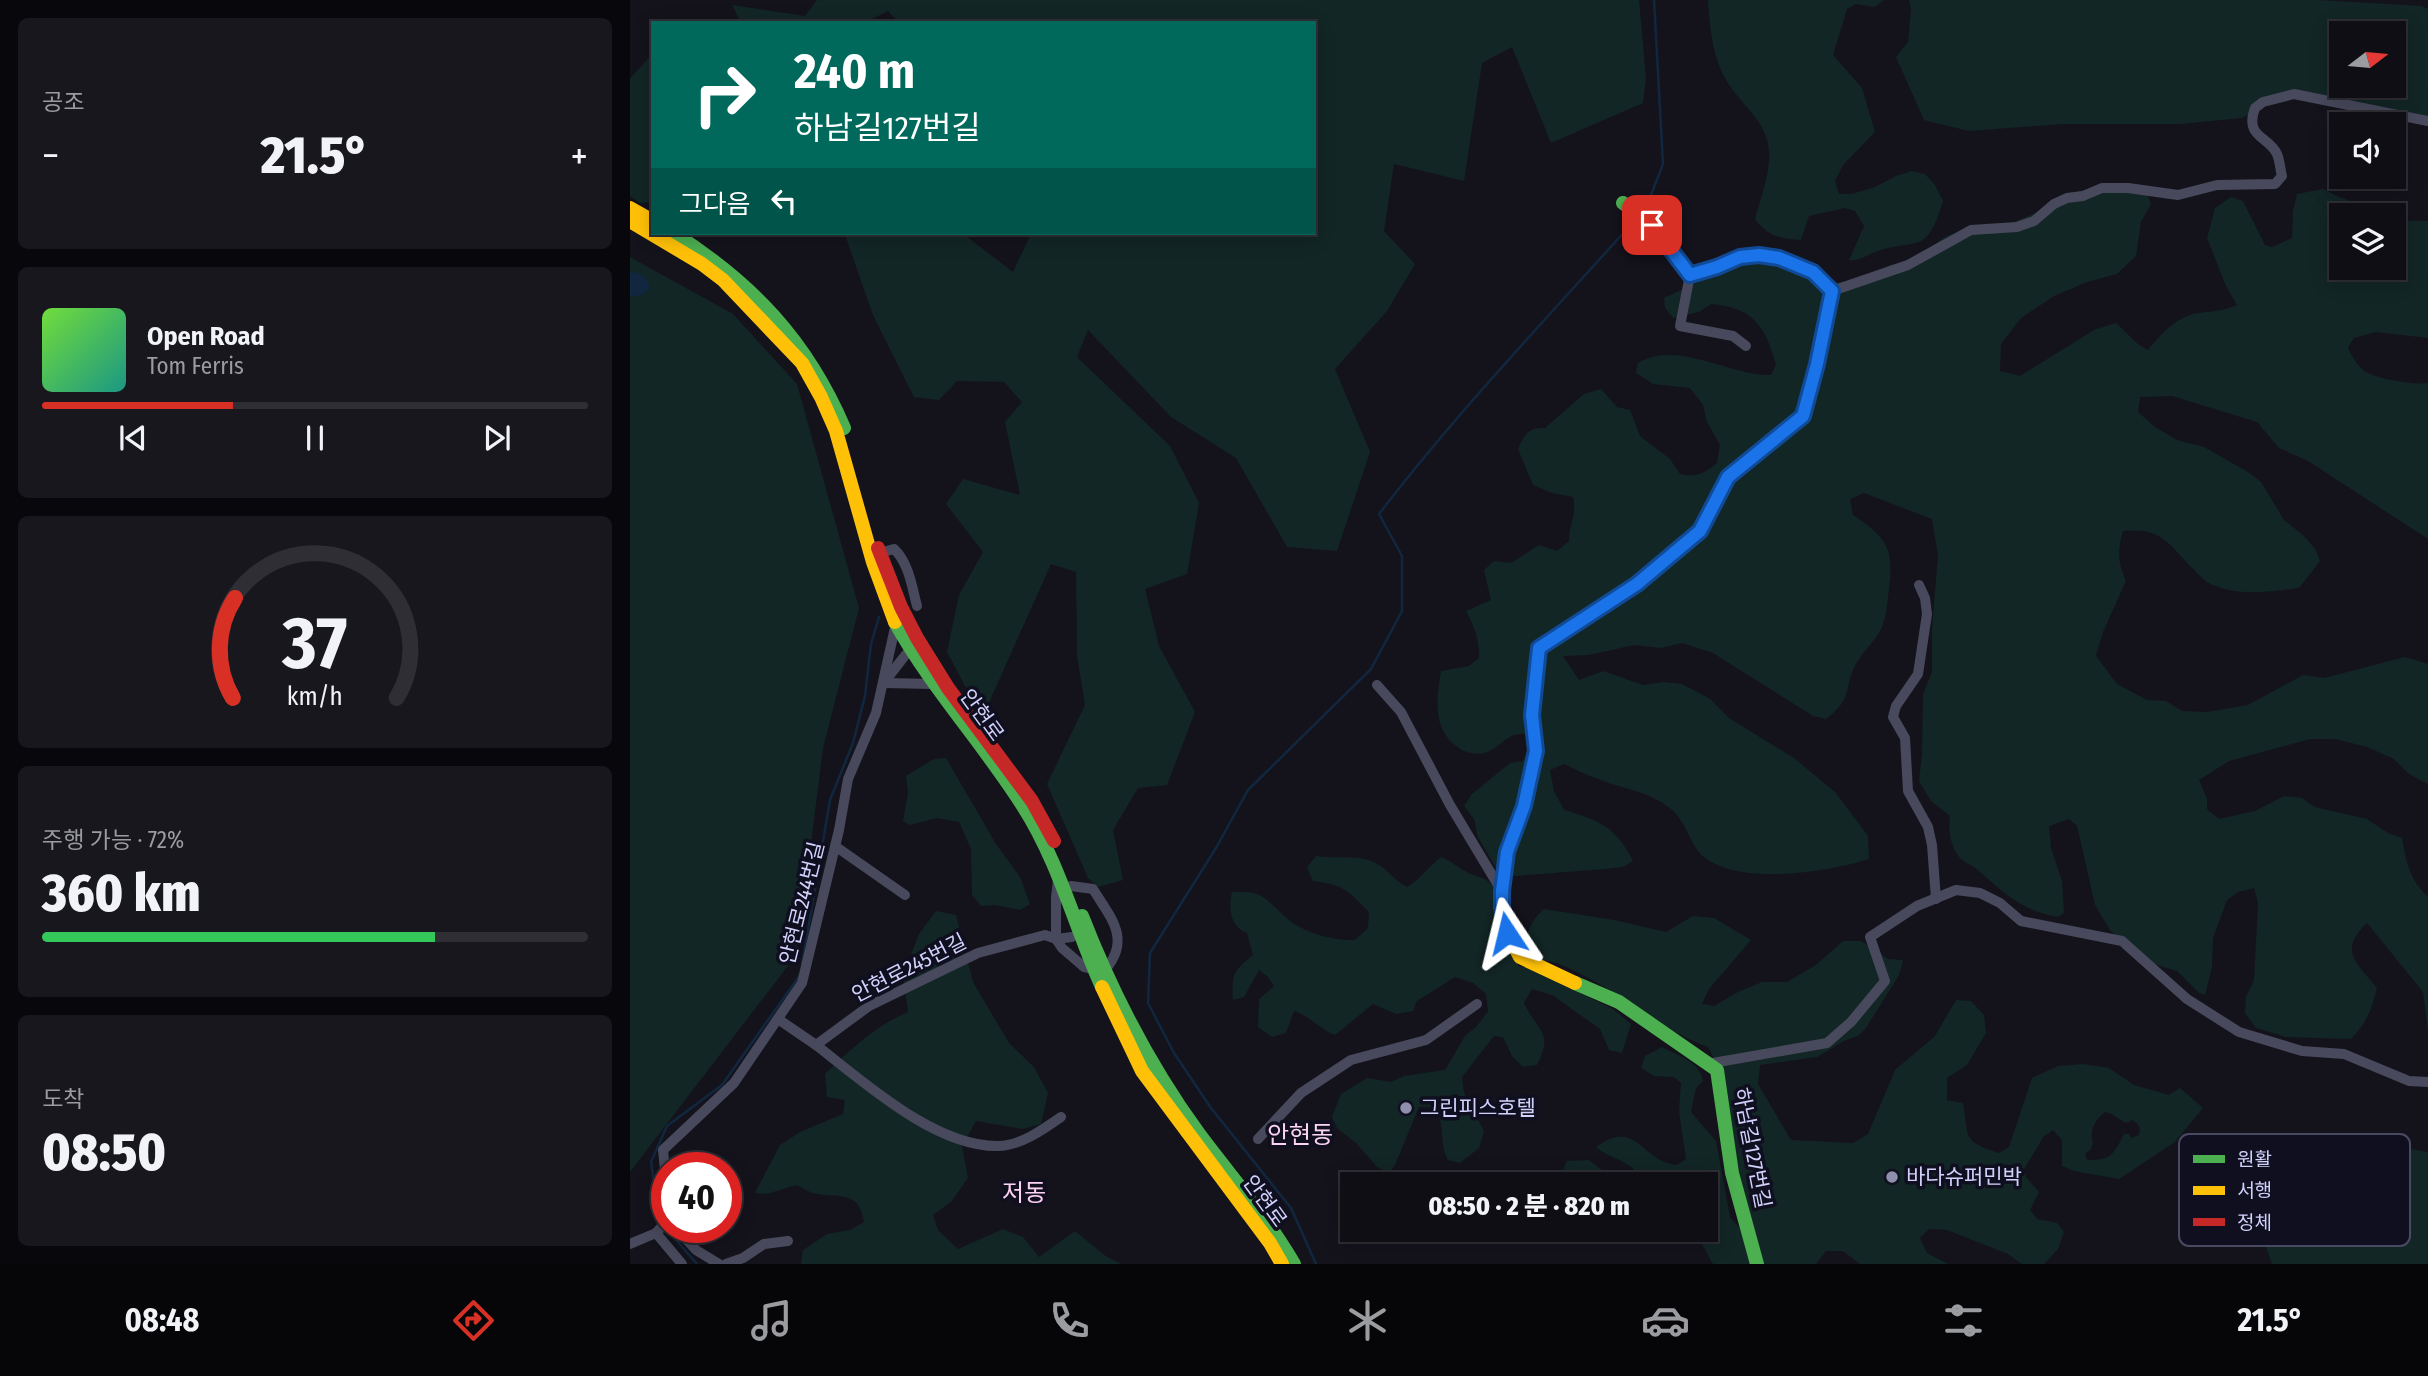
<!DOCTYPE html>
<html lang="ko">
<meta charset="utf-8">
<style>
body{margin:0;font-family:"Fira Sans Condensed","Noto Sans KR",sans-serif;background:#18171e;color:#f1f3f6;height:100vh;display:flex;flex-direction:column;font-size:26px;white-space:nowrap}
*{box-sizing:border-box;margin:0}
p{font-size:23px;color:#9b9ca0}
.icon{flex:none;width:38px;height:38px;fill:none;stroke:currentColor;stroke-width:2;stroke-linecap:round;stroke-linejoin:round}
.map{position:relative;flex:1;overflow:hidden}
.side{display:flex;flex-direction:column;gap:18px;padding:18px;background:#08080c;width:630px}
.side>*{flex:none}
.top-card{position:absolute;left:21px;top:21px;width:665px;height:214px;border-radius:0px;box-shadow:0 4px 18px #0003,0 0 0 2px #2f2e34;background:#00695c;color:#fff;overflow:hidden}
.needle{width:46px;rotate:74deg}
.controls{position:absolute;left:1699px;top:21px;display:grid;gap:14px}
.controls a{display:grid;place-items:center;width:77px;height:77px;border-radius:0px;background:#0f0e15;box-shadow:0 4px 18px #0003,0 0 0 2px #2f2e34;font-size:35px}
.speed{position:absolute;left:21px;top:1152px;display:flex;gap:14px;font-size:35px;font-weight:700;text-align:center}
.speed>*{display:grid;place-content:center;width:91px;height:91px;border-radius:50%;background:#0f0e15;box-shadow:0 4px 18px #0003,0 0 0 2px #2f2e34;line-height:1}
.speed .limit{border:10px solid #d22;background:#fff;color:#111}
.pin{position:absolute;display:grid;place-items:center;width:60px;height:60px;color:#fff;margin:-30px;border-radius:14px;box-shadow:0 4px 10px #0006}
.me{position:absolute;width:77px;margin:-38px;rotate:350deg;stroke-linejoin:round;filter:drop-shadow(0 0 5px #0008)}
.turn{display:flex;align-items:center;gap:24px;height:147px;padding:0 28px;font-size:32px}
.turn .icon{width:91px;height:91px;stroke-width:2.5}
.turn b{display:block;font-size:49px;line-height:60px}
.then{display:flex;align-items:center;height:66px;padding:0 28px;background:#0003;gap:14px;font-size:26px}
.big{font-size:52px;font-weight:800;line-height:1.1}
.side .tile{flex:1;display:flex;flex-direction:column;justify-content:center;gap:10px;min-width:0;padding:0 24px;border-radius:10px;background:#18171e}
.side .dial{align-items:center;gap:0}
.dial svg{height:182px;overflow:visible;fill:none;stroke:#2f2e34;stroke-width:7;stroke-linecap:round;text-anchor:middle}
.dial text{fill:#f1f3f6;stroke:none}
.song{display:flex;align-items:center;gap:21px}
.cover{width:84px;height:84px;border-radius:10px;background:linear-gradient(135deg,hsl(100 70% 55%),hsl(170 70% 35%))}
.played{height:7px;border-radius:4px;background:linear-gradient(90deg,#d93025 35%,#2f2e34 35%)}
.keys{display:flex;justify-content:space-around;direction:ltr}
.heat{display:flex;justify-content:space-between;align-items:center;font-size:38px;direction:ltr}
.charge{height:10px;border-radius:5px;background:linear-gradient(90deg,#34c759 72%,#2f2e34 0)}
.trip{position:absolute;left:710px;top:1172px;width:378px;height:70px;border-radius:0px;background:#0f0e15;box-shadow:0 4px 18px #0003,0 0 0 2px #2f2e34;font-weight:800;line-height:70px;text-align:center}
.menu{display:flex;height:112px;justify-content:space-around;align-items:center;background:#060608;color:#9b9ca0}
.menu .icon{width:49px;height:49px}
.menu .selected{color:#d93025}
.menu b{font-size:32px;color:#f1f3f6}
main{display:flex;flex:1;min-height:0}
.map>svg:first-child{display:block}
.green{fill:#122625;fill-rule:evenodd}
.water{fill:#11273f}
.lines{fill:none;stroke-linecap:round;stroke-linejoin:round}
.stream{stroke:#11273f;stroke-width:2.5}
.street{stroke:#48495c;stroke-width:10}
.fast{stroke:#4caf50;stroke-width:14}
.slow{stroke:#ffc107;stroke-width:14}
.jam{stroke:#c62828;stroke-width:14}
.route-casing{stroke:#114b97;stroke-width:18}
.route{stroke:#1a73e8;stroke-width:12}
.poi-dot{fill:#8f8ead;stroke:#100f20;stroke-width:2.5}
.labels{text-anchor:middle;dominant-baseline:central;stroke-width:7;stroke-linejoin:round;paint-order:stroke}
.street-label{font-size:21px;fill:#d1d1fb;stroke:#100f20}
.poi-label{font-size:21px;fill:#d1d1fb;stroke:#100f20;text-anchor:start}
.quarter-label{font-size:24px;fill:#fcd3f1;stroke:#100f20}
.key{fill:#100f20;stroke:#4a4962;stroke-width:2}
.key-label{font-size:19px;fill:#d1d1fb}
</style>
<main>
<section class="side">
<div class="tile"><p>공조</p>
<div class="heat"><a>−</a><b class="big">21.5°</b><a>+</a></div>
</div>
<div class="tile">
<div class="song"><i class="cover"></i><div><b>Open Road</b><p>Tom Ferris</p></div></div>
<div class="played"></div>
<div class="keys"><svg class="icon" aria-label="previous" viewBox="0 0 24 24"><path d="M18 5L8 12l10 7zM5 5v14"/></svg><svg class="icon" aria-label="pause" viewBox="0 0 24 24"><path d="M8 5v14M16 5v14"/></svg><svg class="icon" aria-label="next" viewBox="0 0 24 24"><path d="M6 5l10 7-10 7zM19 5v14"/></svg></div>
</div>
<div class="tile dial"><svg viewBox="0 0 100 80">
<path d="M14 69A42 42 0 1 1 86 69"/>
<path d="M14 69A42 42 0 0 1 15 25" stroke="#d93025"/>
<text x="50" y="56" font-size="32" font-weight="700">37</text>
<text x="50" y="72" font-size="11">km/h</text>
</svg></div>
<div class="tile"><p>주행 가능 · 72%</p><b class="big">360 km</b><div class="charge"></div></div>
<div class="tile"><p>도착</p><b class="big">08:50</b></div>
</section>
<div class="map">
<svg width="1798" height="1264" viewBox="0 0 1798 1264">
<rect width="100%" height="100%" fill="#14131c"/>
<g class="green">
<path d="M187 0H1009L1016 78 1013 103 921 143 882 47 852 63 834 181 764 164 754 231 785 264 757 311 705 369 740 452 707 551 657 547 606 458 541 417 458 330 447 357 540 446 569 503 557 574 515 589 529 646 565 712 537 785 508 788 483 830 493 880 468 887 458 878 417 784 455 705 447 656 446 572 421 564 352 718 317 652 329 595 353 552 316 504 333 479 390 495 375 422 392 402 374 382 327 381 309 400 284 397 243 315 215 235V233H332L383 272 399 238 395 233H684V23H269L258 11 234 23H111L102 5 175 16Z"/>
<path d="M1078 0H1254L1245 7 1226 4 1217 9 1203 55 1232 88 1245 132 1213 165 1205 181 1209 194H1222L1245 187 1266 176 1282 171 1295 174 1305 185 1313 201C1296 257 1289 237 1245 252 1235 256 1230 261 1219 260L1234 226 1225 211 1215 208 1179 216 1171 240C1151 239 1137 236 1125 219 1130 200 1141 171 1139 151 1137 121 1112 106 1098 83 1082 58 1080 28 1078 0Z"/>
<path d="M1279 0H1688L1791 6 1798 9V123L1652 97 1612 118 1551 124H1432L1339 131 1294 120 1266 57 1278 42 1281 9ZM1712 33H1764V86H1712Z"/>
<path d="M23 53V202L10 203 0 196V79Z"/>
<path d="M1476 184 1517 193 1521 204 1511 222 1506 256 1487 274 1457 282 1424 296 1391 318 1371 344 1370 371 1390 376 1464 330 1486 323 1509 345 1518 350C1531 334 1547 316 1568 313 1585 311 1592 311 1607 305L1596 286 1577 238 1585 208 1601 197 1613 201 1635 245 1642 247 1662 238 1663 211 1667 194 1693 189C1712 200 1734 204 1753 215H1712V268H1764V220L1798 221V338L1746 332 1724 338 1718 347C1721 355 1726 364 1733 370 1744 379 1784 385 1798 383V539L1678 461 1649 448 1627 422 1542 396 1510 397 1508 412 1525 427 1547 440 1574 447 1618 472 1631 482 1654 520 1673 535 1686 550 1690 561 1669 588C1640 592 1603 597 1577 582 1571 578 1566 571 1561 567 1536 541 1531 528 1493 531 1487 551 1488 563 1496 581L1473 632 1466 656 1487 684 1517 700 1536 701 1552 711 1577 712 1618 705 1673 675 1694 678 1775 657 1798 664V784L1779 774 1764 759 1737 747 1705 739H1680L1599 761 1569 780 1577 799V809L1589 819 1625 811 1654 796 1672 798 1685 807 1737 819 1758 833 1772 838C1776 862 1780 880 1798 897V1032L1793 992 1737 923C1708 951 1726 962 1747 988 1742 1009 1736 1024 1721 1039L1656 1037 1626 1028 1615 1013 1616 997 1624 980 1628 903 1624 888 1608 892 1597 900 1583 938 1582 967 1575 995 1569 993 1547 971 1514 961 1480 930 1465 905 1447 826 1439 819 1419 826 1421 848 1432 881 1434 913 1428 917C1388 910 1373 891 1344 867 1340 864 1333 862 1330 858 1320 846 1318 830 1320 816L1301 801 1289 781 1292 754 1293 694 1302 672V628L1308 556 1302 519 1234 493 1220 499 1223 515C1261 540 1264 551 1258 597 1257 608 1255 623 1249 633 1242 644 1232 653 1226 664 1213 688 1224 698 1196 719L1183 716 1083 653 1052 643 1031 648 1004 645 959 655 933 656 949 680 973 671 1013 685 1034 682 1052 684 1080 699 1099 718 1164 758 1206 793 1238 836 1239 859C1198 872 1110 886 1074 857 1062 849 1056 821 1041 809 1019 791 993 789 968 779 956 775 945 769 934 764L920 770 924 791 934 810C969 820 986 827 1003 861L993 867 975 869 885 876 866 868 848 837 844 819 834 806 842 794 880 763 893 761 898 748V734C875 732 872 748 854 753 847 755 838 753 832 750 802 732 806 702 811 671L839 666 849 658C850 641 844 626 836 611L861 600 854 570 864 561 881 563 909 545 927 551 939 541C939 522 947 517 943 497L922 493 903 485 888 449C894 435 898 427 915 428L954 394 971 389 987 407 1000 410 1010 436 1040 459 1050 474C1066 478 1075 473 1087 463L1090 445 1077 422 1073 405 1060 388 1023 384 1006 373 1008 363C1047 339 1100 376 1141 375L1146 365C1136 327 1123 307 1081 304L1069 312 1043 318 1035 308 1034 298 1079 277 1103 255 1118 253 1204 283 1231 279 1259 265 1292 259 1302 246 1315 237 1339 227 1379 224 1410 211 1429 197Z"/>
<path d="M0 257 103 314 167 384 229 608 193 748 167 954 0 1172Z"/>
<path d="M316 758 366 844 390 877 400 904 390 910 365 905 351 906 342 895 341 849 329 822 307 818 280 825 273 821 278 793 276 776 304 759Z"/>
<path d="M686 856C703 859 727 855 741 861 756 866 763 880 777 887 790 880 799 866 811 857 821 861 826 866 835 871 844 877 857 876 863 887 870 898 865 913 869 925 873 940 881 953 889 966L897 967 983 1009 1001 1024 992 1053 979 1050 970 1029 922 995 902 989 894 1003C908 1032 924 1032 907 1065L893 1067 882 1056 873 1037 864 1036 832 1077 834 1093 854 1131 849 1148 830 1163 818 1160C806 1140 821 1102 789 1107L765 1165 759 1173 747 1167 727 1144 707 1128 702 1117 711 1094 737 1078 761 1082 774 1076 815 1070 835 1036 847 1026 858 1011 856 994 843 983 825 977 787 1001 783 1011 766 1014 743 1004 705 1035C689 1029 680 1016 664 1011L656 1033 642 1037 628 1027 629 999 644 986 638 977 629 970 614 997 603 1000C601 975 604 970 623 955L617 933C600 927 598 907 602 892 635 890 634 899 658 919 674 933 704 941 725 940L738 928 739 912C719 891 712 884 683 881L677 867Z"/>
<path d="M914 909 984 920 1036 932 1063 916 1084 918 1121 940 1079 989 1072 1004 1084 1006 1108 992 1132 982H1157L1186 965 1213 941H1231L1258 959 1273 960 1269 975 1236 1028 1229 1035 1214 1041 1187 1057 1130 1065 1128 1084 1161 1140 1223 1143 1238 1134 1265 1070 1305 1036 1326 1000 1341 1001 1354 1015 1356 1033 1337 1065 1317 1078V1100L1333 1103C1339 1139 1332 1141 1369 1153L1379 1147 1402 1078 1428 1066 1453 1064 1479 1068 1504 1085 1539 1095 1550 1088 1573 1108 1545 1142 1489 1179 1444 1171 1432 1166V1140L1423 1130 1414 1136 1394 1169 1396 1177 1409 1192 1400 1210 1407 1219 1427 1223 1434 1232 1428 1249 1414 1264H1392L1378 1254 1317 1230 1299 1229 1290 1238 1297 1253 1318 1264H1230L1213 1251H1196L1186 1264H1083L1064 1230H1076V1185H932L929 1179 937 1161 959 1160 990 1184 1004 1182 1003 1168C991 1159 978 1157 966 1147 1007 1117 1011 1162 1047 1165L1056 1159 1049 1111 1051 1083 1044 1077 1024 1076 1011 1068 1015 1056 1032 1047C1048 1056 1070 1061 1073 1081L1066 1088 1061 1112 1086 1141 1100 1217 1114 1233 1112 1196 1092 1074 1078 1047C1036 1032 1001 1001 962 980 952 975 942 969 932 965 918 959 911 963 898 952 895 933 900 921 914 909ZM1475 1112C1484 1113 1488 1120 1497 1123L1502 1120C1509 1124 1511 1128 1509 1135L1501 1138 1499 1134H1494C1483 1155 1482 1160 1457 1160L1455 1154 1461 1149 1463 1143C1459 1130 1465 1120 1475 1112Z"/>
<path d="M306 911 326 915 343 982 379 1043 404 1067 418 1093 411 1124 393 1129 346 1121 332 1146 338 1178 321 1202 303 1215 308 1230 328 1249 373 1229 393 1237 409 1257 445 1231 477 1257 492 1264H171L173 1250 197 1234 220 1230 234 1222C230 1192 211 1197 187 1194 180 1193 173 1188 166 1185L137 1194 125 1193 150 1145 170 1132 213 1114 215 1100 197 1097 195 1074C221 1049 245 1026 278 1012L273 975 289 934Z"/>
<path d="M1768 1147 1798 1152V1264H1642L1633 1238 1623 1195 1692 1151Z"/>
</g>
<path class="water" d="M0 272C12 272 16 277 20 287L14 294 0 297Z"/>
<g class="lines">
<g class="stream">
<path d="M1012 212 1016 208 1033 164 1024 0"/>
<path d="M172 965 200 800 223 743 235 696 241 644 249 617"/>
<path d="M30 1223 21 1162 37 1126 92 1085 170 975"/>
<path d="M35 1227 67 1264"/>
<path d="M686 1264 661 1208 581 1108 544 1053 518 1003 520 953 586 848 618 790 741 669 772 611V556L749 514C828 411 919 316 1005 220"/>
</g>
<g class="street">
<path d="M1060 275 1050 326 1103 336 1116 346"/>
<path d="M1202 291 1278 265 1341 230 1387 227 1404 221 1424 204 1437 198 1453 196 1472 188H1498L1548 195 1587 185 1645 184 1652 176C1650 169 1650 161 1647 154 1639 136 1614 138 1625 108L1633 102 1664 94 1798 121"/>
<path d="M249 553 264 549C279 563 282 587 287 606"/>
<path d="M1289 585 1295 598 1297 614 1288 674 1266 706 1263 717 1275 738 1278 791 1298 827 1302 845 1306 899"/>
<path d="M256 680 277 653"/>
<path d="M254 683 303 684"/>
<path d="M747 685 771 712 820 805 871 890"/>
<path d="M205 846 275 895"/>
<path d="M428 880 426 897V939L432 948 454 967 464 969"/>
<path d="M441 886 463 889C480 917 502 939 475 970"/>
<path d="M148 1019 186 1045 239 1006 348 953 415 935 426 939 442 937"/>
<path d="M186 1045C234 1082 305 1147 368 1146 390 1146 414 1129 431 1117"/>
<path d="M1077 1064 1197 1043 1221 1022 1255 981 1240 937 1287 906 1326 890 1350 893 1370 903 1391 921 1492 941 1557 999 1609 1032 1672 1051 1714 1054 1779 1081 1798 1082"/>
<path d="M628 1139 671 1093 721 1060 796 1040 847 1004"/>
<path d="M37 1190 33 1150 104 1083 172 983 209 830 218 779 246 713 266 623"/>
<path d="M45 1227 66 1250 89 1264"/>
<path d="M26 1233 52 1264"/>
<path d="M0 1244 26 1233 37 1221"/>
<path d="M96 1264 113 1258 134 1244 158 1241"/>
</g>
<g class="fast">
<path d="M43 233C122 283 177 341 214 428"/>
<path d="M985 598 1007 584 1070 531 1098 477 1173 416 1187 364 1202 291 1183 272 1149 258 1130 255 1110 257 1060 275 1022 225 993 203"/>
<path d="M265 622C302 688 353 743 393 806 429 862 445 927 472 987"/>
<path d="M452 916C482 993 520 1067 569 1134 601 1177 637 1217 664 1264"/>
<path d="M945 983 989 1002 1087 1070 1102 1173 1127 1264"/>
</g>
<g class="slow">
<path d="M0 208 23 221"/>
<path d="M0 221 72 264 93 280 172 363 191 397 206 431 243 562 265 622"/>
<path d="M945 983 890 957 877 933 872 908 877 852 894 806 906 751 902 715 909 648 985 598"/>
<path d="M472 987 512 1071 640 1243 652 1264"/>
</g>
<path class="jam" d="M248 548 271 607 287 638 318 688 402 801 424 841"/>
</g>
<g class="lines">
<g class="route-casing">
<path id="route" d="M877 933 872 908V891L877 852 894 806 906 751 902 715 909 648 1007 584 1070 531 1098 477 1173 416 1187 364 1202 291 1183 272 1149 258 1129 255 1110 257 1087 267 1060 275 1022 225"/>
</g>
<use href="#route" class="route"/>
</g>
<g class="poi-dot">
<circle cx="776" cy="1108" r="7"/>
<circle cx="1262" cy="1177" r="7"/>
</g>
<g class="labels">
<g class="street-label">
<text transform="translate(352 715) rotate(54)">안현로</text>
<text transform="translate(172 903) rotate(-76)">안현로244번길</text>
<text transform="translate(279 968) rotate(-27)">안현로245번길</text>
<text transform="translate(1122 1148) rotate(79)">하남길127번길</text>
<text transform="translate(635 1201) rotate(54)">안현로</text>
</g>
<g class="poi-label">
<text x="790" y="1108">그린피스호텔</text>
<text x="1276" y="1177">바다슈퍼민박</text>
</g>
<g class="quarter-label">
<text x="670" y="1135">안현동</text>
<text x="394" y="1193">저동</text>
</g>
</g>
<rect x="1549" y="1134" width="231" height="112" rx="10" class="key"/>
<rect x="1563" y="1155" width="32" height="8" fill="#4caf50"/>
<rect x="1563" y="1186" width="32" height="9" fill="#ffc107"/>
<rect x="1563" y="1218" width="32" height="8" fill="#c62828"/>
<g class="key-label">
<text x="1607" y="1166">원활</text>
<text x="1607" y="1197">서행</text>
<text x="1607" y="1229">정체</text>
</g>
</svg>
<div class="controls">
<a><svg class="needle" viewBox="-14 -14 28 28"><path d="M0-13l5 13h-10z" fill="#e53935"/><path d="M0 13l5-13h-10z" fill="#9b9ca0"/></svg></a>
<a><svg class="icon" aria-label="sound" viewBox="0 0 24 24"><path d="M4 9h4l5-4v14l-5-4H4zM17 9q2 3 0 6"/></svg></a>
<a><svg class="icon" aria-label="layers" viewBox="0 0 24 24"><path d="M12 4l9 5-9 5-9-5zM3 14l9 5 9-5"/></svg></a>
</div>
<div class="speed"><div class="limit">40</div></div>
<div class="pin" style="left:1022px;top:225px;background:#d93025"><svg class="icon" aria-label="arrive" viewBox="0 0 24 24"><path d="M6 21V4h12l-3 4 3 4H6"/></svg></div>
<svg class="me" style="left:877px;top:933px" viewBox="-20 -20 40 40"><path d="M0-17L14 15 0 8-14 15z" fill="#1a73e8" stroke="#fff" stroke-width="4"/></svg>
<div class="trip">08:50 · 2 분 · 820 m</div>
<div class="top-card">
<div class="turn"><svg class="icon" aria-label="right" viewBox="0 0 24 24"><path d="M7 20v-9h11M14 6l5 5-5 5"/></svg><div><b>240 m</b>하남길127번길</div></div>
<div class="then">그다음<svg class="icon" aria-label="left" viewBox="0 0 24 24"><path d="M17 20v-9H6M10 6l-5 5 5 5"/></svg></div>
</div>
</div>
</main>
<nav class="menu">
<b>08:48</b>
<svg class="icon selected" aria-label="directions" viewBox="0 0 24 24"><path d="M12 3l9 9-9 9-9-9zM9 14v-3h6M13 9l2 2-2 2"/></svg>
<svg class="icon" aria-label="music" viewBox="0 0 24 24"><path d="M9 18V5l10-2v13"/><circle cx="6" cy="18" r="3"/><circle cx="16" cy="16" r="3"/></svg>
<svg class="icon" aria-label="phone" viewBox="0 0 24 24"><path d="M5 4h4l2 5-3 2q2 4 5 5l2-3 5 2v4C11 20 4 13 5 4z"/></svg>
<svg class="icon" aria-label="climate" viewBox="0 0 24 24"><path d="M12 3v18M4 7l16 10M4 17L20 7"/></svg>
<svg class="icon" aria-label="car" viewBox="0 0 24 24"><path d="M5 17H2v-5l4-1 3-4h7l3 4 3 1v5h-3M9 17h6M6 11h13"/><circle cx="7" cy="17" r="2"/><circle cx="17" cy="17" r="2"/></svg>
<svg class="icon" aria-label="filters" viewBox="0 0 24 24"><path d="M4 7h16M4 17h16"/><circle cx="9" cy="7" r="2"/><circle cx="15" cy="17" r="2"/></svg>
<b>21.5°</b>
</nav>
